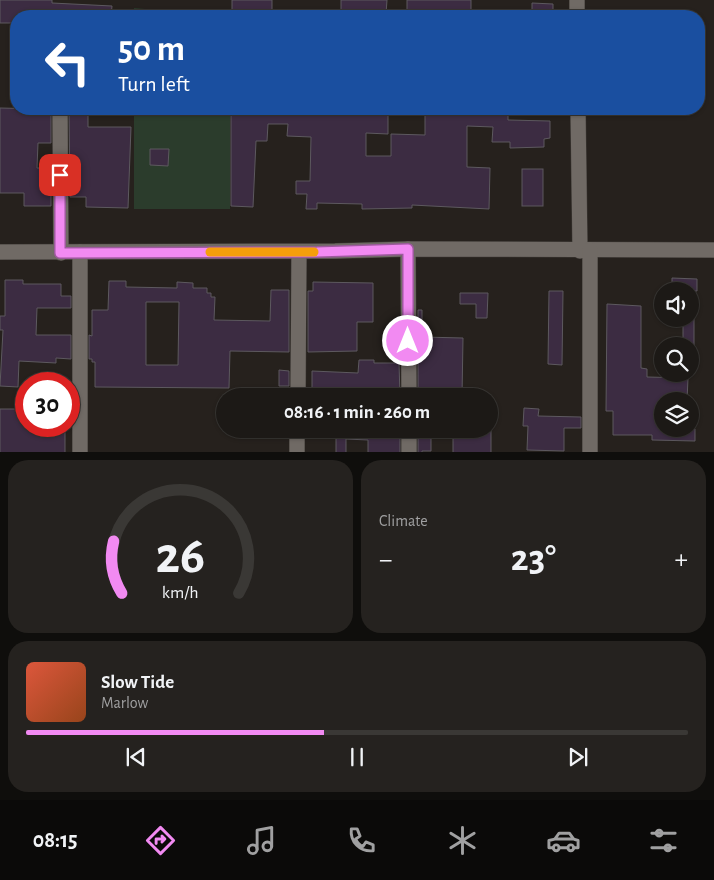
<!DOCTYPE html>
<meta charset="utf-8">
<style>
body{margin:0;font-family:"Alegreya Sans",sans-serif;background:#25221f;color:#f1f3f6;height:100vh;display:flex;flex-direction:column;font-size:19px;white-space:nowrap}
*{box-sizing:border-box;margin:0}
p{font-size:16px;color:#a0a0a1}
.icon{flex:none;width:28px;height:28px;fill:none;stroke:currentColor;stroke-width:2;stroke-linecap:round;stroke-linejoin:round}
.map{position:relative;height:452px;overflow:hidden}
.sheet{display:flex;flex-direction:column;gap:8px;padding:8px;background:#0f0e0c;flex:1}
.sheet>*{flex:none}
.guide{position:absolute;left:10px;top:10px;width:695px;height:105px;border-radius:20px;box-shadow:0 1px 4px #0004,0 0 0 1px #3a3835;background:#1a4fa0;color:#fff;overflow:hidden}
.controls{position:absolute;left:654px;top:282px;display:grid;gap:10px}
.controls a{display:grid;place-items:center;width:45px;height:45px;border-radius:50%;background:#1c1916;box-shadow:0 1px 4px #0004,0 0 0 1px #3a3835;font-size:25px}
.speed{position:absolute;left:15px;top:372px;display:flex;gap:10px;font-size:25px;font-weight:700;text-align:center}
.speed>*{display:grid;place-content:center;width:65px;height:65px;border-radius:50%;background:#1c1916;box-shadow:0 1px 4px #0004,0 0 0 1px #3a3835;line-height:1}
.speed .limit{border:8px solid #d22;background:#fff;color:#111}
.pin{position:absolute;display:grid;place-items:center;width:42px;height:42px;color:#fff;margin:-21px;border-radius:10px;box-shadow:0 2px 8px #0006}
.me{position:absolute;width:55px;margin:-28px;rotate:0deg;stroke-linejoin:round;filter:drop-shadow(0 0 4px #0008)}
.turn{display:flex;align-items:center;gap:18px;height:105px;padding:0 25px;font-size:22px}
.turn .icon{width:65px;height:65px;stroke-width:2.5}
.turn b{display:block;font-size:35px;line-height:42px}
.big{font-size:38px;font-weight:700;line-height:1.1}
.sheet .widget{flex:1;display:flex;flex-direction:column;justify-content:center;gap:8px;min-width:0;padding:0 18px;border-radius:20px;background:#25221f}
.sheet .dial{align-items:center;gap:0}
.dial svg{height:130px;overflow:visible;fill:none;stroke:#3a3835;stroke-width:7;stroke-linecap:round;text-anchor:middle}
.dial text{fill:#f1f3f6;stroke:none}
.song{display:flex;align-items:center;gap:15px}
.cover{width:60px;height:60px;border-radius:8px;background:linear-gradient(135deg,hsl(10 70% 55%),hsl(20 70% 35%))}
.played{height:5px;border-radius:2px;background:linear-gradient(90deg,#f28af2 45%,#3a3835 45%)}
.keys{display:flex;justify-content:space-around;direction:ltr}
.heat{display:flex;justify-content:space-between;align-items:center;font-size:28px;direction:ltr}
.sheet .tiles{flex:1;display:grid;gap:8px;grid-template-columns:1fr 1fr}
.widget:last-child{grid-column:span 2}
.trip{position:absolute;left:216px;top:388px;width:282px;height:50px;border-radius:25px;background:#1c1916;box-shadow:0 1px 4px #0004,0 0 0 1px #3a3835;font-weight:700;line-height:50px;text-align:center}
.tab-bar{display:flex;height:80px;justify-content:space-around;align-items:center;background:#0b0a09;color:#a0a0a1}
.tab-bar .icon{width:35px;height:35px}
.tab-bar .on{color:#f28af2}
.tab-bar b{font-size:22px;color:#f1f3f6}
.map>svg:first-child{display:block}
.green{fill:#2b3c2c}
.building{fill:#3c2c42;stroke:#5d595f;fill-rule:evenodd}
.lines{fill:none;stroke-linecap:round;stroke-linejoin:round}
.minor-casing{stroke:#423e3a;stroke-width:16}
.minor{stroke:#706a65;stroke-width:15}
.route-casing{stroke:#9d5a9d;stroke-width:12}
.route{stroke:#f28af2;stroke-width:9}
.slow{stroke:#f59e0b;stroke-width:9}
</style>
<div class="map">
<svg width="714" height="453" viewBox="0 0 714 453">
<rect width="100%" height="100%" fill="#26211d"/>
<g class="green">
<path d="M134 8 168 11 231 10V16H134Z"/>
<rect x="134" y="109" width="96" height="100"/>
</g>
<g class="building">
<path d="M0 0H52V3L112 6 111 16H16V23H0Z"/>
<rect x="232" y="0" width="40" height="16"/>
<path d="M341 0H387L386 14 358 13 357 16H341Z"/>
<path d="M407 0H471V16L424 14V16H407Z"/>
<path d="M532 3 553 4V16L532 15Z"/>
<path d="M0 108 42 109V113L51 114V143H38L37 168H51V206H24V193H0Z"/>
<path d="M231 109H276L319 112 362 111V109H388V134L366 133V156H391V134L425 135V109H508V120L550 121V138L544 139V147L510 148V142H492L493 127 467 126V167L490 168 489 209 412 205V208L362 209V204L317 203V209H306L307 194H296V181H310L311 137 287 136 288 124H268L267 141H256L253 207 231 206Z"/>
<path d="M69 112H88V127H131L128 208 86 207V197H70Z"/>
<path d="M150 149H169L168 166 150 165Z"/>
<rect x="522" y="169" width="21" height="37"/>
<path d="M672 278 697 279V291H672Z"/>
<path d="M5 280H23V284H61V296H71V308H37L36 335H71V359L56 358V363L19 361 18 387 0 386 3 330H0V316H5Z"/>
<path d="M109 281H126V287L177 288V282L193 283V288H207V293H211V297H215L214 320 270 321 271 290H289V352L230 351 229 388 95 387V362H92V359H89V335L92 336V310H108ZM146 302H179L178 365H146Z"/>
<path d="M313 282 373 283V322H357V351L308 352V291H313Z"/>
<path d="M549 291H563L562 365 548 364Z"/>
<path d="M460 293H488L487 318H476V304H460Z"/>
<path d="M607 304 641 306V368L647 369V377L688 378 687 401H662V429H695V441L652 440V435H613V411H606Z"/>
<path d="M418 310H422V337L463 338 462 396H418Z"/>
<rect x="683" y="319" width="11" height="27"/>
<path d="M359 360H374V363H399L400 396H312V371L358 373Z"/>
<path d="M279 370 289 371V386H279Z"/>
<path d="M524 408 539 409 538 416 581 417V428H564V451L527 450 528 426H523Z"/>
<path d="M0 409H26V429H65V453H0Z"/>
<path d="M336 429H400V453H368V440L346 439V453H336Z"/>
<rect x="453" y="429" width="38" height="24"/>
<path d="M418 435H431V451H422V453H418Z"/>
</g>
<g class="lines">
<g class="minor-casing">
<g id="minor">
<path d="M577 0V16"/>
<path d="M60 109 61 253"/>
<path d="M578 109 580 251"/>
<path d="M408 249 409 396"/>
<path d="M0 252 335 251 408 249 714 250"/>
<path d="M80 252V453"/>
<path d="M298 396 299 252"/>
<path d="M297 453V429"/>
<path d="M409 453V429"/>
<path d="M590 453V250"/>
</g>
</g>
<use href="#minor" class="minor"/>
</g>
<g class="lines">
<g class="route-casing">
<path id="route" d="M60 175V253L317 252 408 249V341"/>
</g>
<use href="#route" class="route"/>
<path class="slow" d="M210 252H314"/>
</g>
</svg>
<div class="controls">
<a><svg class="icon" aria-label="sound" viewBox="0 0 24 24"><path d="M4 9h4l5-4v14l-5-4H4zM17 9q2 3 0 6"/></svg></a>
<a><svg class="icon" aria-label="search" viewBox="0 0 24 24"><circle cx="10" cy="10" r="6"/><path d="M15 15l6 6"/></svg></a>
<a><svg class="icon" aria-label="layers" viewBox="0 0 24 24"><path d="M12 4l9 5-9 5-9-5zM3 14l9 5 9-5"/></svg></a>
</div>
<div class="speed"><div class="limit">30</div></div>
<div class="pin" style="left:60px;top:175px;background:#d93025"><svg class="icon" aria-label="arrive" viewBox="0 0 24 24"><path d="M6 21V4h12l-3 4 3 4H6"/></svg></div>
<svg class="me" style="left:408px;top:341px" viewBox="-20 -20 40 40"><circle r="17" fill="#f28af2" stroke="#fff" stroke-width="3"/><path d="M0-11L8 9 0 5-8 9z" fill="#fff"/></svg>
<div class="trip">08:16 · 1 min · 260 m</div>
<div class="guide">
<div class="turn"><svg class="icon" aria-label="left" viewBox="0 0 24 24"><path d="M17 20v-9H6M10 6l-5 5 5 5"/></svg><div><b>50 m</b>Turn left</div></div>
</div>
</div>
<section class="sheet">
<div class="tiles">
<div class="widget dial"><svg viewBox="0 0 100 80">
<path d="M14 69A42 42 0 1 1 86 69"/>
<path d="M14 69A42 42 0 0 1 9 37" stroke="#f28af2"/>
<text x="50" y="56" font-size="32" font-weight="700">26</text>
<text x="50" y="72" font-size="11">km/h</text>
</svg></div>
<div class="widget"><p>Climate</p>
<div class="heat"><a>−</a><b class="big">23°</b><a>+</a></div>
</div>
<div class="widget">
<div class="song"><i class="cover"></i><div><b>Slow Tide</b><p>Marlow</p></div></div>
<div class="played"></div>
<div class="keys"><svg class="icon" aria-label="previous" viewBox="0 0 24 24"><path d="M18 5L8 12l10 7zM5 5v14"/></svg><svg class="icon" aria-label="pause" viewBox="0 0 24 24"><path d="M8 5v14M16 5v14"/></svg><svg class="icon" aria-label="next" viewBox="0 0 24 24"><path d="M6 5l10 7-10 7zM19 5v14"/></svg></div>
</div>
</div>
</section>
<nav class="tab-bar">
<b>08:15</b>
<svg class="icon on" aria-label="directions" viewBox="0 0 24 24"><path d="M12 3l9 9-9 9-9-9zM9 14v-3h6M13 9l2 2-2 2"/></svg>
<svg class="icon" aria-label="music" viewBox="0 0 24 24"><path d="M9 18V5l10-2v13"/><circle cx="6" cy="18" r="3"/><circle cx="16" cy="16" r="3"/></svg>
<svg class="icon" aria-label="phone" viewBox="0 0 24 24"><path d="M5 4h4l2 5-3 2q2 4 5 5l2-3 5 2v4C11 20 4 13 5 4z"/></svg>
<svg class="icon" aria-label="climate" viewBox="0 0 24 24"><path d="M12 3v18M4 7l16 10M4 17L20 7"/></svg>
<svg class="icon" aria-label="car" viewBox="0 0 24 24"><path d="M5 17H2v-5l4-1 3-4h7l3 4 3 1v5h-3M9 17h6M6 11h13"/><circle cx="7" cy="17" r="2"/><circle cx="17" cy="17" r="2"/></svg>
<svg class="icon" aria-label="filters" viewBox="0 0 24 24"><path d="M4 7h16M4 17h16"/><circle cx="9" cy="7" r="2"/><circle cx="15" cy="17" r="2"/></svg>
</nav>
